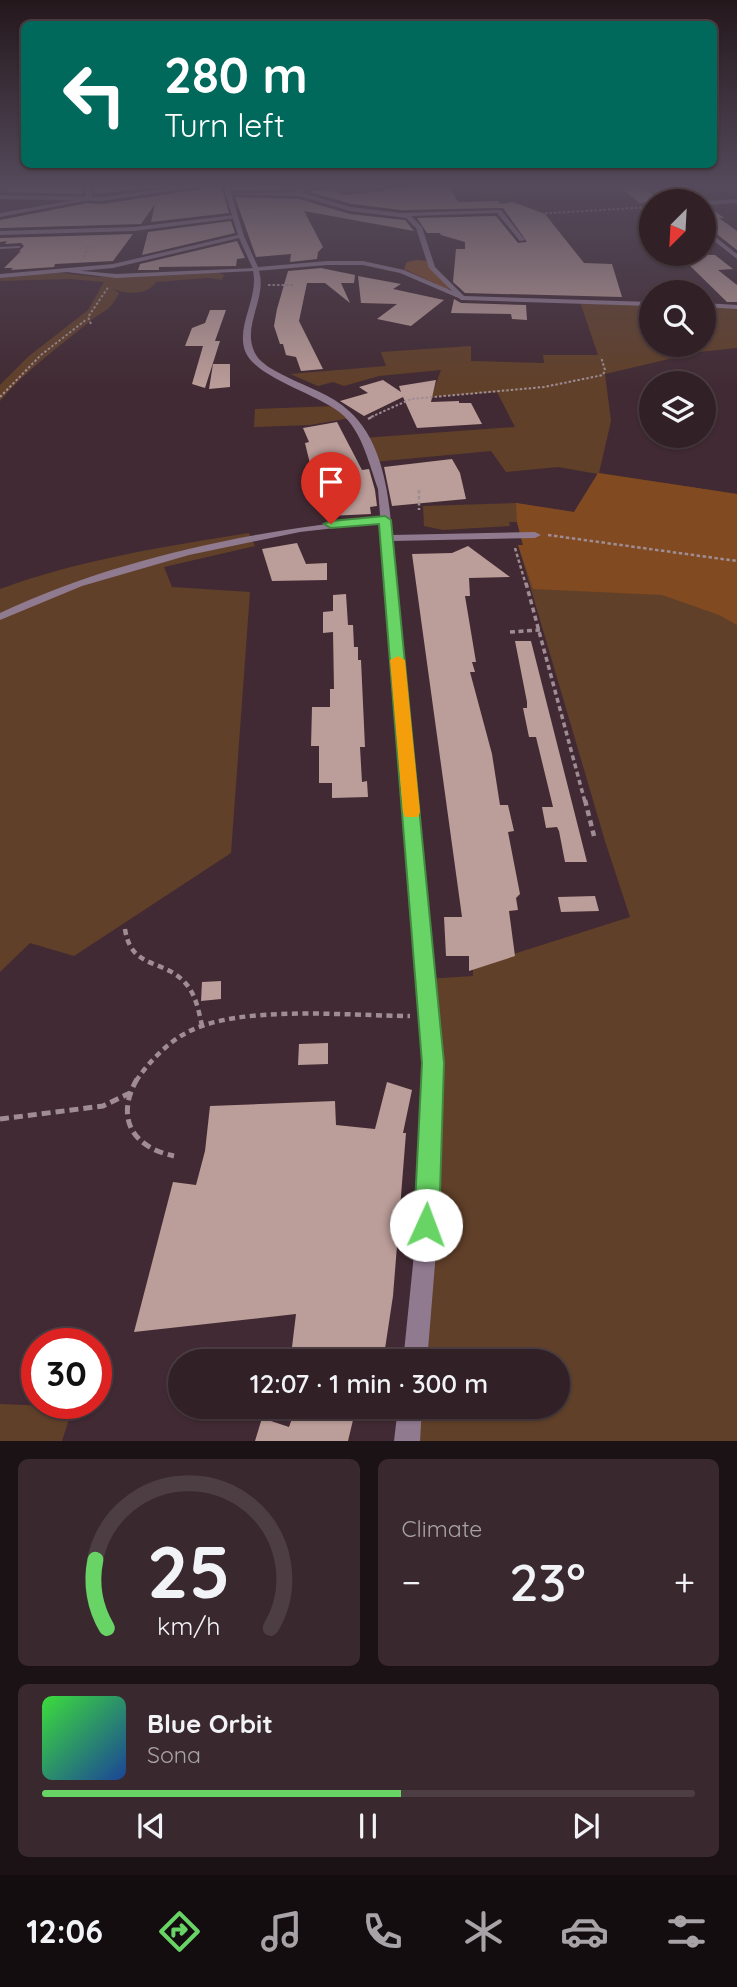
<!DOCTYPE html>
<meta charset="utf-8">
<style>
body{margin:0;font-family:Quicksand,sans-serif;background:#39282e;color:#f1f3f6;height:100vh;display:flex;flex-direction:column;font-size:26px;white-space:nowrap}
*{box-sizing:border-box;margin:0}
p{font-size:23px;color:#a8a3a7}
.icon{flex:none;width:38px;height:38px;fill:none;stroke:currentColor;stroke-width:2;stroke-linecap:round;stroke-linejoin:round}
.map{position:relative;height:1441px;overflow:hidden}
.details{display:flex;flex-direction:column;gap:18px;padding:18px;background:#1b1215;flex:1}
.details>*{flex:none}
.top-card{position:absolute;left:21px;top:21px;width:696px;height:147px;border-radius:10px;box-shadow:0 2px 5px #0004,0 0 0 2px #4c3e43;background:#00695c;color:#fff;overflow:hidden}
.needle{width:46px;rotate:204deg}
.controls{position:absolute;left:639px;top:189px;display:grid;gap:14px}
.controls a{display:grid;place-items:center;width:77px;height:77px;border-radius:50%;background:#312026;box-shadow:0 2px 5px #0004,0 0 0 2px #4c3e43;font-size:35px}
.speed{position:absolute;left:21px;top:1328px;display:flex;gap:14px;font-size:35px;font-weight:700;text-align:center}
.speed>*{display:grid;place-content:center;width:91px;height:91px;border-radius:50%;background:#312026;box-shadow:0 2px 5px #0004,0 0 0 2px #4c3e43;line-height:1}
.speed .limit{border:10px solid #d22;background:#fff;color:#111}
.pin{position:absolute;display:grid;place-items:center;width:60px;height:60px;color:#fff;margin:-72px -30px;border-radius:50% 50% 50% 0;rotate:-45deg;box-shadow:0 0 7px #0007}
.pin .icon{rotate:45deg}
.me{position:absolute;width:77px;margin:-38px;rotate:2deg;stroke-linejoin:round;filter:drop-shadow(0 0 5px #0008)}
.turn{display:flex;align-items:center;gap:24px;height:147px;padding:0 28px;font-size:32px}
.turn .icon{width:91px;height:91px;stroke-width:2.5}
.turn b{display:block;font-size:49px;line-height:60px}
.big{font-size:52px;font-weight:600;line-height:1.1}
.details .tile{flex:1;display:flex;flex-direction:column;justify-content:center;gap:10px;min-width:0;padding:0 24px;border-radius:10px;background:#39282e}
.details .dial{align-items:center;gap:0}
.dial svg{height:182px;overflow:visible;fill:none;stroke:#4c3e43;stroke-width:7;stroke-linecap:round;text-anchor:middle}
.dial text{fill:#f1f3f6;stroke:none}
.song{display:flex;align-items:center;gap:21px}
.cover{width:84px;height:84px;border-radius:10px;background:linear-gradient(135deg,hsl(120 70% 55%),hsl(220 70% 35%))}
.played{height:7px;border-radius:4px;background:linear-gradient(90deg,#68d465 55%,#4c3e43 55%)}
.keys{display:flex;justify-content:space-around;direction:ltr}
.heat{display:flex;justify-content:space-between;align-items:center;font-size:38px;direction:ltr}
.details .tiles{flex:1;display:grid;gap:18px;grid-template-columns:1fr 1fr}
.tile:last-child{grid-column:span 2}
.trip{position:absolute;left:168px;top:1349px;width:402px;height:70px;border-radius:35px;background:#312026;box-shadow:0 2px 5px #0004,0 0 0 2px #4c3e43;font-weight:600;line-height:70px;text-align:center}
.tabs{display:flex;height:112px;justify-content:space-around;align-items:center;background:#140d0f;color:#a8a3a7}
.tabs .icon{width:49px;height:49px}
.tabs .selected{color:#68d465}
.tabs b{font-size:32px;color:#f1f3f6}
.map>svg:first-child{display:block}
.green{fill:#614029}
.forest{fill:#814a21}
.building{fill:#bb9d99}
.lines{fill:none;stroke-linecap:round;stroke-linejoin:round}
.path-far4{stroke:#a08d94;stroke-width:2;stroke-dasharray:2.5 2;stroke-linecap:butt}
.path-far3{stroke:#a08d94;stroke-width:2.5;stroke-dasharray:3.5 2.5;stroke-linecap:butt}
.path-far2{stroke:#a08d94;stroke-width:3.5;stroke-dasharray:5 3.5;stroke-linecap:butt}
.path-far1{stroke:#a08d94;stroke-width:4.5;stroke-dasharray:6 4.5;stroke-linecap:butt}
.path{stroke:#a08d94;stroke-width:5;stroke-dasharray:9 5;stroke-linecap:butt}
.service{fill:#907a90;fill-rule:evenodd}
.minor{fill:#907a90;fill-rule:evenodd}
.tertiary{fill:#907a90;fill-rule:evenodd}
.route{fill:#68d465;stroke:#448a42;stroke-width:2}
.slow{fill:#f59e0b}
</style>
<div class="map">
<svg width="737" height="1441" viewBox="0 0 737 1441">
<rect width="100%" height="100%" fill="#412a33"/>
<g class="green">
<path d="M462 186H522L529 194 478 196 474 191H466Z"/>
<path d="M218 272 224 275 222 280 208 278 156 282C147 296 127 294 113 289L119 293C110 312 102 311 89 322 59 347 26 370 0 401V385L29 356 88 310 104 282 70 279 0 281V276L60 273 98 277Z"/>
<path d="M580 302 651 304V345H704V305L737 307V348L699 352 605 374 611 421 599 473 737 494V1441H407L410 1407H558V1362L415 1361 426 979 473 976V967L630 917 605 841 518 545H523L517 522H509L510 526 443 530 424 526 423 506 516 503 574 512 598 474 558 467 506 472 491 451 373 462 363 438 515 427 497 392 431 397 441 370 379 376 344 386 333 382 318 386 290 374 386 366 381 352 471 346V361L544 363 543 355H598Z"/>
<path d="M337 406 350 418 310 425 254 427 255 409Z"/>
<path d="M249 533 255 546 164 567 172 587 250 592 231 853 74 956 30 943 0 972V589C79 560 166 546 249 533Z"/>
<path d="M0 1404 73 1407 62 1441H0Z"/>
</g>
<g class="forest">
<path d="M417 260 429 261 452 288 447 289 404 269 407 262Z"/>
<path d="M598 473 737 494V625L719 615 662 595 533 589 518 545H523L517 522 516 503 574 512Z"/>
</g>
<g class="building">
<path d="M8 186H76L77 189 83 188V194L7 192Z"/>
<path d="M114 186H167L95 194 94 187Z"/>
<path d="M205 186H221L229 213 151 222 155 204 141 224 0 228V220L87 203 102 204 202 189Z"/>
<path d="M232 186H288L296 187 293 189 233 191Z"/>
<path d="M619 186H642L661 201 639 203Z"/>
<path d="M658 187H680L700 201H673Z"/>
<path d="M330 188 343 195 384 191 382 189 450 188 458 202 498 201 500 204 513 202 545 214 584 263 612 264 622 297 465 293 453 282 456 249H465V242L441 235 440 233H427L417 218 496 216 518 243 527 242 503 208 401 210 352 204 309 192Z"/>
<path d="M235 197 299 199 350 214 405 220 414 231 304 211 323 247 318 252 317 259 290 262 291 254 256 257Z"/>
<path d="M704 207H709L724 218H719L737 231V250L704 224Z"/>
<path d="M231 221 235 233 142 255 148 232Z"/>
<path d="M133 234 113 261 55 264 54 267 11 270 13 268H4L21 251 1 252 19 251 24 246 21 243 5 244 7 241 0 242V238Z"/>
<path d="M237 241 245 258 237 259 236 266 159 267V270H138L140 264Z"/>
<path d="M678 254 715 255 733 269 718 270 737 285V302H727Z"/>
<path d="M321 268 355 275 354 283H341L350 303 325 283H307L299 321 323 369 301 371 296 357 286 355 283 344H280L274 326 277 309 288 271Z"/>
<path d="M358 276 401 284 393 289 444 300 411 326 377 319 397 304 361 303Z"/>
<path d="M454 299 461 303 526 305 527 320 512 319 511 314 451 313Z"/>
<path d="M210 310H226L215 341H220L205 388 192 384 203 346H185L192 328 205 323Z"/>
<path d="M213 364H230V387L209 389Z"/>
<path d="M383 380 401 392 399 386 436 380 431 402 459 401V403H471L482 424 417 428 403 397 364 416 340 401 368 393 359 387Z"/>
<path d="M337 422 362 470 369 469 375 490 377 506 370 507 371 514 329 516 324 499H332L317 467 311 468 305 443 309 442 303 428Z"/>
<path d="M452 459 460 473 466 499 392 506 384 467Z"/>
<path d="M297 543 306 564 327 563V580L272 581 262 549Z"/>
<path d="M468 546 510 577 469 578 470 596H465L476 662H472L475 672H470L492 754 500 805H508L514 831 508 832 520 894 516 898 518 910 509 911 515 956 469 971V956H446L444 917H462L412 554 452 553Z"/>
<path d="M346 594 348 625H353L354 647H358V660H361L365 747H360L362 782 367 781 368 797 332 798V783H319V746H311L312 707H330V689H334L333 632 323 633V612L333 611V595Z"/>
<path d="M515 641H531L587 862H565L559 831 557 827 546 828 542 807H553L536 737H529L523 708H527V702Z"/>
<path d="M595 896 599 911 561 912 558 897Z"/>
<path d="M221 981V999L201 1001 202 982Z"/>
<path d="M328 1043V1064L298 1065 299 1044Z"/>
<path d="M387 1082 412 1090 403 1133H406L393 1296 383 1362H354L355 1356 292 1347 296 1314 134 1332 173 1182 196 1185 205 1151 210 1106 335 1101 336 1125 375 1129Z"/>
<path d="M296 1407H334L333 1414 353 1420 348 1441H255L262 1418 289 1427Z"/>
</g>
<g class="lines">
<g class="path-far4">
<path d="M245 209 269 207"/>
<path d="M518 215 651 207"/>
<path d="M84 257 88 247"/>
<path d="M268 285H294"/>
<path d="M91 324 88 317 109 286"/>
<path d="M0 397 41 355 87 319"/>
<path d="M371 417 411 399 544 387 603 375 605 370 601 357"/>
</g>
<g class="path-far3">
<path d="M368 419 374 416"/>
<path d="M419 490V510"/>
<path d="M548 535 737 561"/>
<path d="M515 548 526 585"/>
</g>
<g class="path-far2">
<path d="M526 583 585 802"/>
<path d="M510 632 540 630"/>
</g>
<g class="path-far1">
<path d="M585 800 594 836"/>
<path d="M125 929C131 971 166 958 187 985 196 996 199 1012 202 1026"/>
<path d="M136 1081C148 1063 167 1043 186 1033 238 1004 350 1016 410 1016"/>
</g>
<g class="path">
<path d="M137 1079C115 1118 132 1147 174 1156"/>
<path d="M0 1119 103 1106 130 1093"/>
</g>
<g class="service">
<path d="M21 246 19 248 0 249V247Z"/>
<path d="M385 518H388V522L300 532 189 555 82 586 0 620V613C117 558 257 529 385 518Z"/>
</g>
<g class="minor">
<path d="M85 186H91L93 194 90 200 0 217V213L86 198Z"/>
<path d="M313 186H323L299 192 351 207 401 213 501 210 525 240 520 241 497 213 411 216 422 227 435 267 464 296V300H461L429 268 416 228 406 218 350 211 299 196 224 194 296 192 295 190Z"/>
<path d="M647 186H653L671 201H665Z"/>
<path d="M737 199V203L704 205V201Z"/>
<path d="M235 215 237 218 134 231 0 235V231L134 227Z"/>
<path d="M704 228 737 254V259L704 233Z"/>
<path d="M258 268C269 296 242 324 254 351 259 364 276 371 287 377 307 387 332 395 349 411 382 440 389 493 392 535L535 532 541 535 535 538 393 541 443 1063 435 1264 427 1362H403L413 1264 423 1063 378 489C369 464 363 435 344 416 321 394 256 379 245 351 236 325 259 298 253 271L116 278 58 271 61 269 116 274Z"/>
<path d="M398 1407H422L420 1441H394Z"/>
</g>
<g class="tertiary">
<path d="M187 186H202L102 201 0 199V195L102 197Z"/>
<path d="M223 186H229L244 236 258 267 327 261H363L404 270 464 296 651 302V306L463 300 400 273 363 265H327L256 271 253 269 239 238 113 268 0 278V274L113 264 238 235Z"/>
<path d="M704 303 737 305V309L704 307Z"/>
</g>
</g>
<linearGradient id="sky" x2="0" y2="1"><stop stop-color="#24171c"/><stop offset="0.48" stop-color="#544a5b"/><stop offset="1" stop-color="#544a5b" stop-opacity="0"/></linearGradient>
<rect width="737" height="388" fill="url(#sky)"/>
<path class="route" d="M385 516 391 520 444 1063 439 1225 435 1234 426 1238 418 1234 414 1225 422 1063 379 524 331 528 324 524 331 521Z"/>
<path class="slow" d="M398 656 405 660 420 812 418 817H405L403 812 390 660Z"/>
</svg>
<div class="controls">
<a><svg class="needle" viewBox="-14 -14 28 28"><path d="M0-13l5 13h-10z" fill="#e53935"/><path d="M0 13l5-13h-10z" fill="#a8a3a7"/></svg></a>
<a><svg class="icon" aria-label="search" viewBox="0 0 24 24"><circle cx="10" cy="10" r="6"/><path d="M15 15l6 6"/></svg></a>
<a><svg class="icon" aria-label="layers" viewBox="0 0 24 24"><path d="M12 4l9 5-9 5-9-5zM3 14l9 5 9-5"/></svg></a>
</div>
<div class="speed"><div class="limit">30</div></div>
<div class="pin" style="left:331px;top:524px;background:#d93025"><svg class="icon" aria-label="arrive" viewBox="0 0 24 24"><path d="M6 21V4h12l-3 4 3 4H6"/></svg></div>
<svg class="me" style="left:426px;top:1225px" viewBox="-20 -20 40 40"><circle r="19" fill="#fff"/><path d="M0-13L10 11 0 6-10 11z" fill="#68d465"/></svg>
<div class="trip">12:07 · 1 min · 300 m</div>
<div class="top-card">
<div class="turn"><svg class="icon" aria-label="left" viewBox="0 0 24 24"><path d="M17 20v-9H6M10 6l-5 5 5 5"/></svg><div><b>280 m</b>Turn left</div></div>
</div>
</div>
<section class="details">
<div class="tiles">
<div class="tile dial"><svg viewBox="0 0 100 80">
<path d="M14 69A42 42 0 1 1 86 69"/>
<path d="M14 69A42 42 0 0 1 9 39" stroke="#68d465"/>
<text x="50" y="56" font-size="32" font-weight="700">25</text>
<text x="50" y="72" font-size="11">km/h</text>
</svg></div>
<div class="tile"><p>Climate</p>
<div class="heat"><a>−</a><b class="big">23°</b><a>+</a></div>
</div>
<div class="tile">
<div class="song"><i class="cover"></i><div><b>Blue Orbit</b><p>Sona</p></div></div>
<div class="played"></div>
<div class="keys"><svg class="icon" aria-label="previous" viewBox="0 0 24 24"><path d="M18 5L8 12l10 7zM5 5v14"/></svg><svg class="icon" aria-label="pause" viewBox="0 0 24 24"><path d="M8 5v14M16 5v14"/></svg><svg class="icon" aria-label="next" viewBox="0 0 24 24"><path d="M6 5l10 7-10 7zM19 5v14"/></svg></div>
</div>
</div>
</section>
<nav class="tabs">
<b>12:06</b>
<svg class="icon selected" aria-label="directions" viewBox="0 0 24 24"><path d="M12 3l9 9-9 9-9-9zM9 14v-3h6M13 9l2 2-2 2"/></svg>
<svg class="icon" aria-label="music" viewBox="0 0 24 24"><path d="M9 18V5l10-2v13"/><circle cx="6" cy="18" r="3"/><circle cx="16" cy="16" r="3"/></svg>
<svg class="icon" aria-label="phone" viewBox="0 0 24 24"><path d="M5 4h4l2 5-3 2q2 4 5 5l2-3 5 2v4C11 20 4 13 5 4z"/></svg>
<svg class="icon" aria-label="climate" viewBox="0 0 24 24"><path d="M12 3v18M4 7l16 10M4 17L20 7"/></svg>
<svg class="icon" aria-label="car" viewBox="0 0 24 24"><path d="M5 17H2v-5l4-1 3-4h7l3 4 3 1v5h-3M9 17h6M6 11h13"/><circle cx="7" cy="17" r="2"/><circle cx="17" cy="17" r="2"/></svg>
<svg class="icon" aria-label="filters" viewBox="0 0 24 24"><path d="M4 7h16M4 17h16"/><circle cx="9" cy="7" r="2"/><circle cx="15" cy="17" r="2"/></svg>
</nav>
